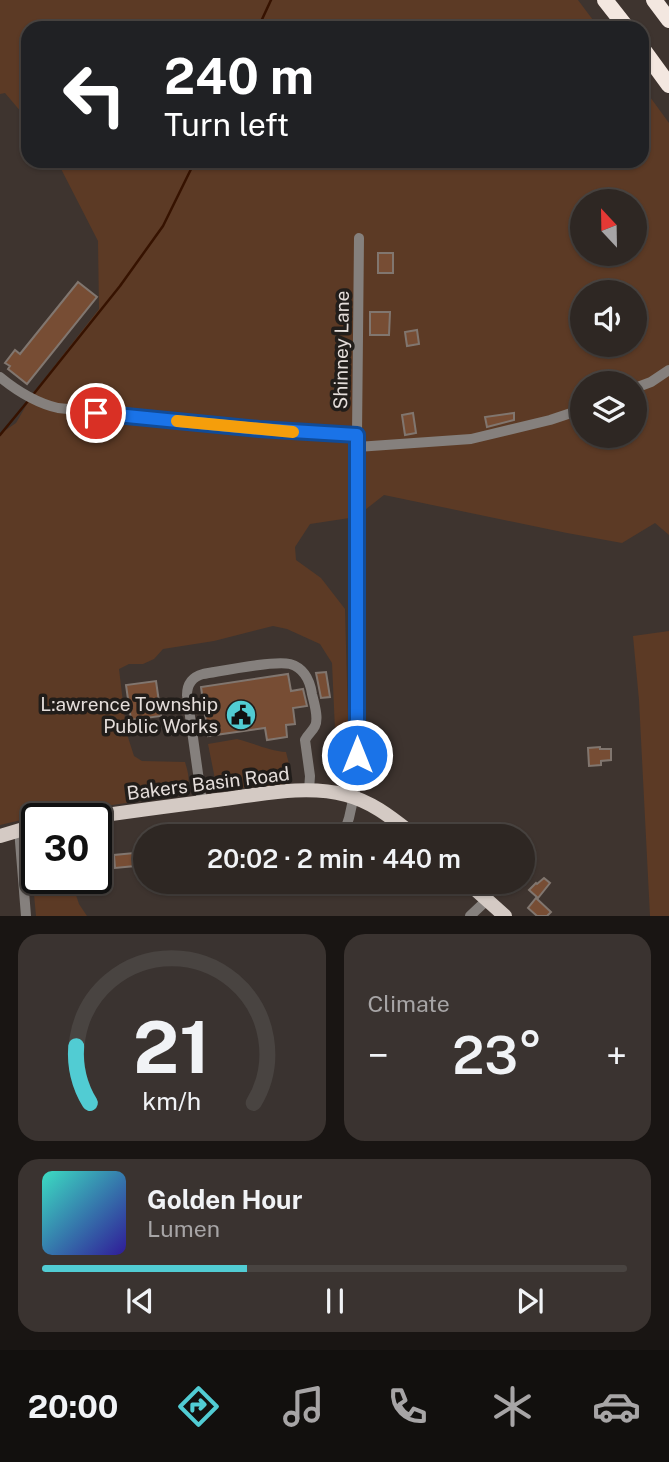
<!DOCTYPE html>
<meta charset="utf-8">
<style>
body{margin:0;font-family:"Public Sans",sans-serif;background:#3a3330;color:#f1f3f6;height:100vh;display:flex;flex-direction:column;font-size:26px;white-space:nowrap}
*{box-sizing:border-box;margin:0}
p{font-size:23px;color:#a7a5a6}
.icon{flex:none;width:38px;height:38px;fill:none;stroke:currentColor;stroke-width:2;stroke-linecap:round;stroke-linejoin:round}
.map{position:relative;height:916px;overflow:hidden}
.sheet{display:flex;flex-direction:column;gap:18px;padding:18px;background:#191513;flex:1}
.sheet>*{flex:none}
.banner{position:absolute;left:21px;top:21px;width:628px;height:147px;border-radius:21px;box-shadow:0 2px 5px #0004,0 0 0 2px #494441;background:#202124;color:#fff;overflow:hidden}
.needle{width:46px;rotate:338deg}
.fabs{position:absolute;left:570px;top:189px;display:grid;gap:14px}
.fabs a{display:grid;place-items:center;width:77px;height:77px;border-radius:50%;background:#2e2723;box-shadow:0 2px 5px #0004,0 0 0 2px #494441;font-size:35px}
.speed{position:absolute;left:21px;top:803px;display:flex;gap:14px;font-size:35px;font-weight:700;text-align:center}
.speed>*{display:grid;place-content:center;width:91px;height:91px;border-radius:50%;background:#2e2723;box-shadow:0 2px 5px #0004,0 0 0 2px #494441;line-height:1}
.speed .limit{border:4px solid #111;border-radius:10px;background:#fff;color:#111}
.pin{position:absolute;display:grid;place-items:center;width:60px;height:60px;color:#fff;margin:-30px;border:4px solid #fff;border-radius:50%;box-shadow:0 2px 7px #0007}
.me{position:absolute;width:77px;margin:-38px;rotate:0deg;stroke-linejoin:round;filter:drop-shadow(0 0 5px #0008)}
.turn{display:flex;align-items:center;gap:24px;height:147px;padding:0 28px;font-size:32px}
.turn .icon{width:91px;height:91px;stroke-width:2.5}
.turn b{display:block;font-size:49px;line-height:60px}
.big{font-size:52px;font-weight:600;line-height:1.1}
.sheet .tile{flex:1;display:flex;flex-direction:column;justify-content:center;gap:10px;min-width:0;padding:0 24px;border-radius:21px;background:#3a3330}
.sheet .dial{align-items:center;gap:0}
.dial svg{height:182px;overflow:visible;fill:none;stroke:#494441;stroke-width:7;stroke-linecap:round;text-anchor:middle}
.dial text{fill:#f1f3f6;stroke:none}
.song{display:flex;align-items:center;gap:21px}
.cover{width:84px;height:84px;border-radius:10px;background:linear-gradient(135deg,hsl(170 70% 55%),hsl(250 70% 35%))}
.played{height:7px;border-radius:4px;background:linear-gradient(90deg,#51ccd3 35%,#494441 35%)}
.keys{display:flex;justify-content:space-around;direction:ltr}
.heat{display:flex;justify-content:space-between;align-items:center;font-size:38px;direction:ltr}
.sheet .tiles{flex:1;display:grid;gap:18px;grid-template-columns:1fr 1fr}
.tile:last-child{grid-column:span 2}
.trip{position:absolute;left:133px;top:824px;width:402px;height:70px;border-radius:35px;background:#2e2723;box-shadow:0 2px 5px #0004,0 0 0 2px #494441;font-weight:600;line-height:70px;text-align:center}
.tab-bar{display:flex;height:112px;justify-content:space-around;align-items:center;background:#12100e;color:#a7a5a6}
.tab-bar .icon{width:49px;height:49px}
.tab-bar .current{color:#51ccd3}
.tab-bar b{font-size:32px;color:#f1f3f6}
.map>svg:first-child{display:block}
.green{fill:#5c3a25;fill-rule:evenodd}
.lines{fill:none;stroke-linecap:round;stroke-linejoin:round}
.stream{stroke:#361200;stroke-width:2.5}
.building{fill:#774d34;stroke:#81766f;stroke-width:2}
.minor{stroke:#85807d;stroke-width:10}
.major{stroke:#d4cac4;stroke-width:14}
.highway{stroke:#f3e7e0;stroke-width:16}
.route-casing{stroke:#114b97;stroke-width:18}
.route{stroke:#1a73e8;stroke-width:12}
.slow{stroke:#f59e0b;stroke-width:12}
.labels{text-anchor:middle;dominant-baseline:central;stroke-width:7;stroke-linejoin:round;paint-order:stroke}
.street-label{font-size:19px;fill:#e4ddda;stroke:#211d1a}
.poi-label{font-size:19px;fill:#e4ddda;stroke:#211d1a;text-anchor:end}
</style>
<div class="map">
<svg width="669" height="916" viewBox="0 0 669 916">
<rect width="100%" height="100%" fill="#3e342f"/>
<g class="green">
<path d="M0 0H578L599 28H28V120L5 93 0 94Z"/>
<path d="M642 86 669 123V535L655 523 622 543 567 533 384 495 356 517 310 524 295 547 296 560 321 578 345 609 348 719 351 744 348 752 343 755H333L335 730 332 663 320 644 287 629 273 626 214 641 163 649 154 659 143 664H129L119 669 125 719V728L134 756 142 761 185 762C189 775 192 785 180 795L38 816 0 825V434L16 423 34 392 99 309 98 241 57 161H642ZM583 201H635V254H583ZM583 292H635V345H583ZM583 383H635V436H583Z"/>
<path d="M669 631V916H650L639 700 633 636Z"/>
<path d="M237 739C253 743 270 751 286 752L291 772 288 784 228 789 220 787 215 779 208 744Z"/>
<path d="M37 856V878L80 879 72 883 79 904 87 916H36L31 862Z"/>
</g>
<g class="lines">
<g class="stream">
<path d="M258 28 271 0"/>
<path d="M32 396 120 286 163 226 195 161"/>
<path d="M0 435 28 401"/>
</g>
</g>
<g class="building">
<rect x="378" y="253" width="15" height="20"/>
<path d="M78 282 97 297 27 384 8 369 10 366 5 363 15 350 20 354Z"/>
<path d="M370 312H390L389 335H370Z"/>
<path d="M417 330 419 344 407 346 405 332Z"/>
<path d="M413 413 416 433 405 435 402 415Z"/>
<path d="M514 413V420L487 427 485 417Z"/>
<path d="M326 672 330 697 321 698 316 673Z"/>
<path d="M288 674 291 691 303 689 307 706 293 708 295 724 286 725 287 737 267 740 265 728 208 736 201 687Z"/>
<path d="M156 681 161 716 131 720 126 685Z"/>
<path d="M600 747V749H611V760L601 761V765L589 766 588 748Z"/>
<path d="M134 853 135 866 115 868 114 855Z"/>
<path d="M544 878 550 883 538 898 529 890 536 883 537 884Z"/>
<path d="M536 898 551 912 547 916H537L528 908Z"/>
</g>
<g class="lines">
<g class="minor">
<path d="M0 377C17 391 37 403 58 408L259 429 357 435"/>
<path d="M635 388 651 382 669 370"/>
<path d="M357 447 471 439 550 420 583 409"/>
<path d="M202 802 187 695C187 684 192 677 203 674 222 671 274 660 290 664 304 668 310 681 312 694 314 703 319 718 315 726 312 732 308 734 305 740L310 776 309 790"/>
<path d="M19 829 26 916"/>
<path d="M343 836 349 818 357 782V435L359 238"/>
<path d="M470 916 487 900"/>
</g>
<g class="major">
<path d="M78 819C124 812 171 806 217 800 259 795 305 784 346 795 373 802 393 819 415 836"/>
<path d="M0 836 37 825"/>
<path d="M467 882 505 916"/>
</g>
<g class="highway">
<path d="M605 0 627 28"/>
<path d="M654 0 669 20"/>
<path d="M642 48 669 85"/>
</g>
</g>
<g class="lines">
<g class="route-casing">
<path id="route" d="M96 413 259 429 357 435V755"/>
</g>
<use href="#route" class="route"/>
<path class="slow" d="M177 421 293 432"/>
</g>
<defs>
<g id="civic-disc" transform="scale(1.575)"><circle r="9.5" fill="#51ccd3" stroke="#211d1a"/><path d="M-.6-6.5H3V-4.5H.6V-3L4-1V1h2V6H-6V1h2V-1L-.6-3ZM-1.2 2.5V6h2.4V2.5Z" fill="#111"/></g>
</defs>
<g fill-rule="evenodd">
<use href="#civic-disc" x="241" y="715"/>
</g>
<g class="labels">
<g class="street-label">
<text transform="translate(341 350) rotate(-89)">Shinney Lane</text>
<text transform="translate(208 783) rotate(-7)">Bakers Basin Road</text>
</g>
<g class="poi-label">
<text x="218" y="704">L:awrence Township<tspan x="218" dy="22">Public Works</tspan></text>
</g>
</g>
</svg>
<div class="fabs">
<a><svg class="needle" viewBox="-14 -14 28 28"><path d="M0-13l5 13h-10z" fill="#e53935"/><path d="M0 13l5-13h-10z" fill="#a7a5a6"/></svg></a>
<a><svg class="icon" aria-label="sound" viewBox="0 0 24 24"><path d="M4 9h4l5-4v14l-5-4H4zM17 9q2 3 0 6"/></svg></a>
<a><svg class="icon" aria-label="layers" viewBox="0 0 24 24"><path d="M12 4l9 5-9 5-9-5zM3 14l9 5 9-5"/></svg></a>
</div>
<div class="speed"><div class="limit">30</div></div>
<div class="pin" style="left:96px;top:413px;background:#d93025"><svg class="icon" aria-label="arrive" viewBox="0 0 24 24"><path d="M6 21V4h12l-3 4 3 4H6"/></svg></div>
<svg class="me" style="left:357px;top:755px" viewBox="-20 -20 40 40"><circle r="17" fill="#1a73e8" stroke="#fff" stroke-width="3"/><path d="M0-11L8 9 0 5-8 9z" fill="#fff"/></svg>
<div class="trip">20:02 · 2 min · 440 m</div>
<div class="banner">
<div class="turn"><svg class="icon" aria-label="left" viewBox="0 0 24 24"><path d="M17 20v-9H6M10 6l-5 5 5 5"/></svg><div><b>240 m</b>Turn left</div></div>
</div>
</div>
<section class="sheet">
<div class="tiles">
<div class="tile dial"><svg viewBox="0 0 100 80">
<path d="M14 69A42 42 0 1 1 86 69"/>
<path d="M14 69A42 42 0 0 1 8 44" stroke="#51ccd3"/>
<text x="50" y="56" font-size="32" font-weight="700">21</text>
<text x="50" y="72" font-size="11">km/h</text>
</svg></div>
<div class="tile"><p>Climate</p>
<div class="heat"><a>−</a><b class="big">23°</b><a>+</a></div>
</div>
<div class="tile">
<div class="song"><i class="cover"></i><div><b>Golden Hour</b><p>Lumen</p></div></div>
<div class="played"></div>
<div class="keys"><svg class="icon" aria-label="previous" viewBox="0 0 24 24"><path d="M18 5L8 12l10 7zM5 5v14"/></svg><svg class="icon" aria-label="pause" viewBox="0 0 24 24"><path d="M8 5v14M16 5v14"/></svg><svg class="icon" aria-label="next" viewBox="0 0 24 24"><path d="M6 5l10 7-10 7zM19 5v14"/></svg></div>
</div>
</div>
</section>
<nav class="tab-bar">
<b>20:00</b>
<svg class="icon current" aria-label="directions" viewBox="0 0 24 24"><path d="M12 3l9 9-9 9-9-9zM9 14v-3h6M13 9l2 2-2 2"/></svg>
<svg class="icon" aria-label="music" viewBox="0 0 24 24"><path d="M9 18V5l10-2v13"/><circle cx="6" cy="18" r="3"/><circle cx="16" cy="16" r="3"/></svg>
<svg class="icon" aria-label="phone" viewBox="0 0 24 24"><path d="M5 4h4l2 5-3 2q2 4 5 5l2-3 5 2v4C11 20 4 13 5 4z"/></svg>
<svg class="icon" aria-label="climate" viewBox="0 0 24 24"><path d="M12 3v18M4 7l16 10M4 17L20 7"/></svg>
<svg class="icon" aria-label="car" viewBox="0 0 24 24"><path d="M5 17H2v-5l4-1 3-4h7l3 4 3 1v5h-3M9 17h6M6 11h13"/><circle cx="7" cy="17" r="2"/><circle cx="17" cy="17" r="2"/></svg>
</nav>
